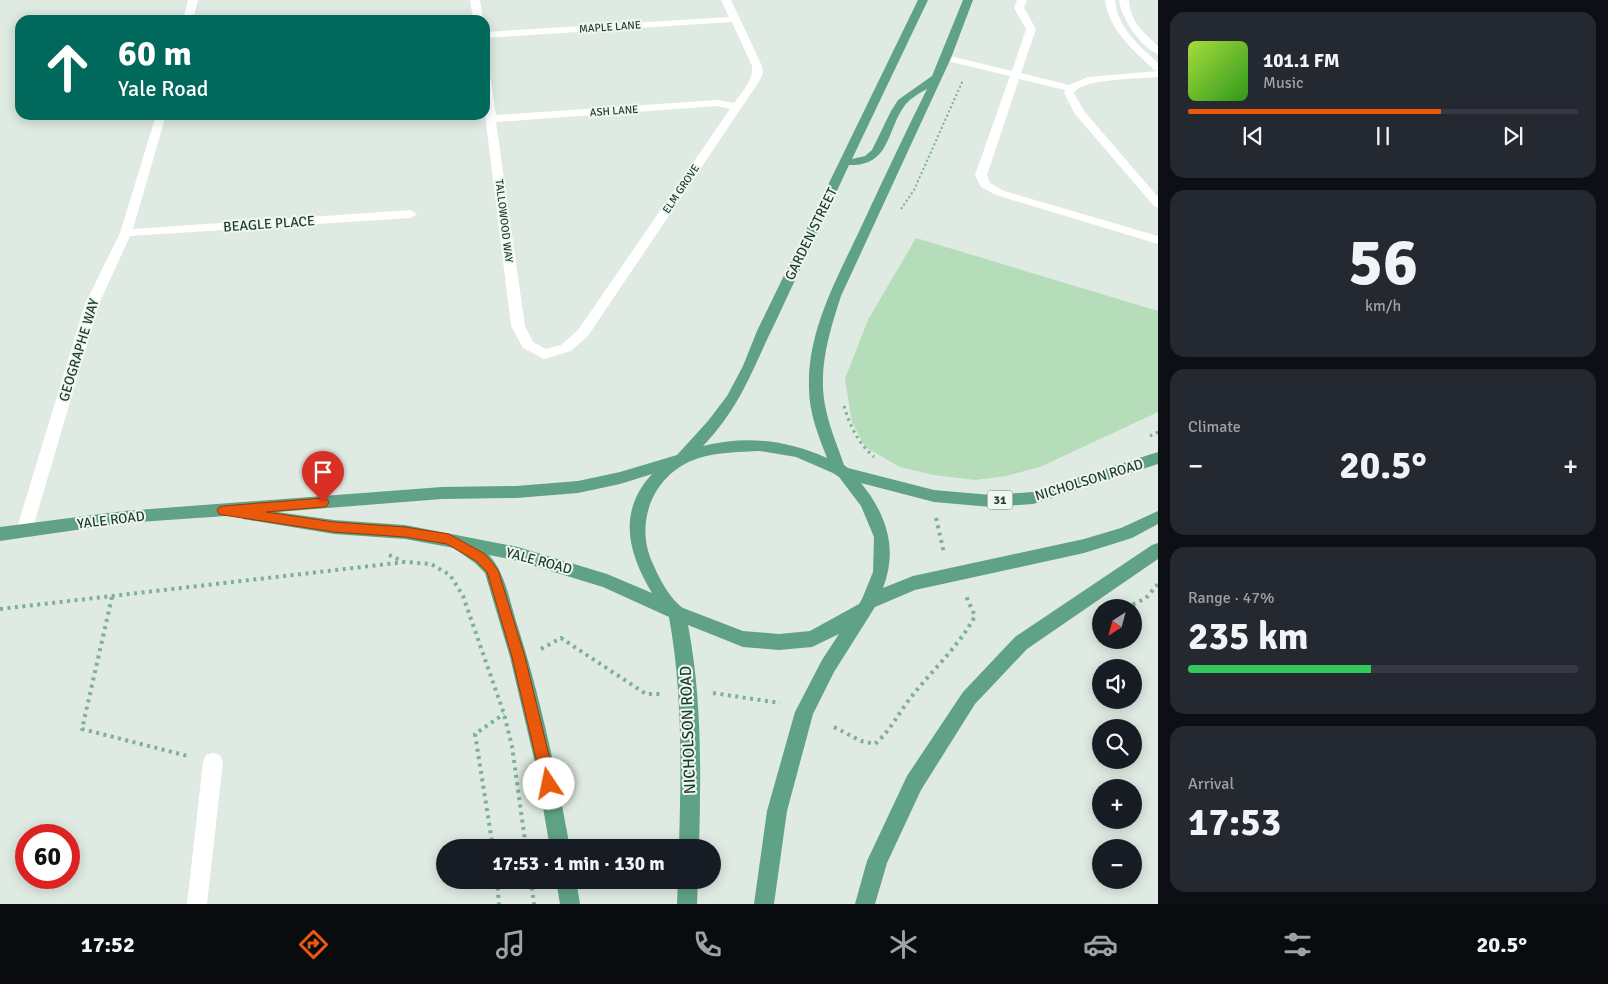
<!DOCTYPE html>
<meta charset="utf-8">
<style>
body{margin:0;font-family:Signika,sans-serif;background:#242831;color:#f1f3f6;height:100vh;display:flex;flex-direction:column;font-size:19px;white-space:nowrap}
*{box-sizing:border-box;margin:0}
p{font-size:16px;color:#9ea1a6}
.icon{flex:none;width:28px;height:28px;fill:none;stroke:currentColor;stroke-width:2;stroke-linecap:round;stroke-linejoin:round}
.map{position:relative;flex:1;overflow:hidden}
.panel{display:flex;flex-direction:column;gap:12px;padding:12px;background:#0d0f14;width:450px}
.panel>*{flex:none}
.top-card{position:absolute;left:15px;top:15px;width:475px;height:105px;border-radius:15px;box-shadow:0 2px 12px #0003;background:#00695c;color:#fff;overflow:hidden}
.needle{width:32px;rotate:216deg}
.buttons{position:absolute;left:1092px;top:599px;display:grid;gap:10px}
.buttons a{display:grid;place-items:center;width:50px;height:50px;border-radius:50%;background:#171b24;box-shadow:0 2px 12px #0003;font-size:25px}
.speed{position:absolute;left:15px;top:824px;display:flex;gap:10px;font-size:25px;font-weight:700;text-align:center}
.speed>*{display:grid;place-content:center;width:65px;height:65px;border-radius:50%;background:#171b24;box-shadow:0 2px 12px #0003;line-height:1}
.speed .limit{border:8px solid #d22;background:#fff;color:#111}
.pin{position:absolute;display:grid;place-items:center;width:42px;height:42px;color:#fff;margin:-51px -21px;border-radius:50% 50% 50% 0;rotate:-45deg;box-shadow:0 0 5px #0007}
.pin .icon{rotate:45deg}
.me{position:absolute;width:55px;margin:-28px;rotate:349deg;stroke-linejoin:round;filter:drop-shadow(0 0 4px #0008)}
.turn{display:flex;align-items:center;gap:18px;height:105px;padding:0 20px;font-size:22px}
.turn .icon{width:65px;height:65px;stroke-width:2.5}
.turn b{display:block;font-size:35px;line-height:42px}
.big{font-size:38px;font-weight:800;line-height:1.1}
.panel .card{flex:1;display:flex;flex-direction:column;justify-content:center;gap:8px;min-width:0;padding:0 18px;border-radius:15px;background:#242831}
.panel .dial{align-items:center;gap:0}
.dial b{font-size:65px;line-height:1}
.song{display:flex;align-items:center;gap:15px}
.cover{width:60px;height:60px;border-radius:8px;background:linear-gradient(135deg,hsl(80 70% 55%),hsl(110 70% 35%))}
.played{height:5px;border-radius:2px;background:linear-gradient(90deg,#ea580c 65%,#363941 65%)}
.keys{display:flex;justify-content:space-around;direction:ltr}
.heat{display:flex;justify-content:space-between;align-items:center;font-size:28px;direction:ltr}
.charge{height:8px;border-radius:4px;background:linear-gradient(90deg,#34c759 47%,#363941 0)}
.trip{position:absolute;left:436px;top:839px;width:285px;height:50px;border-radius:25px;background:#171b24;box-shadow:0 2px 12px #0003;font-weight:800;line-height:50px;text-align:center}
.menu{display:flex;height:80px;justify-content:space-around;align-items:center;background:#090b0e;color:#9ea1a6}
.menu .icon{width:35px;height:35px}
.menu .active{color:#ea580c}
.menu b{font-size:22px;color:#f1f3f6}
main{display:flex;flex:1;min-height:0}
.map>svg:first-child{display:block}
.green{fill:#b5ddb9}
.lines{fill:none;stroke-linecap:round;stroke-linejoin:round}
.path-far2{stroke:#7db096;stroke-width:2;stroke-dasharray:2 2.5;stroke-linecap:butt}
.path-far1{stroke:#7db096;stroke-width:3;stroke-dasharray:2.5 4;stroke-linecap:butt}
.path{stroke:#7db096;stroke-width:4;stroke-dasharray:3 4.5;stroke-linecap:butt}
.minor{fill:#fff;fill-rule:evenodd}
.major{fill:#60a285;fill-rule:evenodd}
.route{fill:#ea580c;stroke:#983908}
.labels{text-anchor:middle;dominant-baseline:central;stroke-width:4;stroke-linejoin:round;paint-order:stroke}
.far-street-label{font-size:11px;fill:#1f3b2e;stroke:#eef7f1}
.shield{fill:#eef7f1;stroke:#5d7368;stroke-width:1}
.shield-label{font-size:12px;font-weight:bold;fill:#1f3b2e}
.street-label{font-size:14px;fill:#1f3b2e;stroke:#eef7f1}
.near-street-label{font-size:16px;fill:#1f3b2e;stroke:#eef7f1}
</style>
<main>
<div class="map">
<svg width="1158" height="904" viewBox="0 0 1158 904">
<rect width="100%" height="100%" fill="#deeae2"/>
<path class="green" d="M916 238 1158 311V412L1040 467 1006 476 975 480 934 475 900 467 865 447 852 422 845 379 868 320Z"/>
<g class="lines">
<path class="path-far2" d="M901 209 914 190 963 80"/>
<g class="path-far1">
<path d="M844 406C850 426 858 443 874 457"/>
<path d="M1150 436 1158 432"/>
</g>
<g class="path">
<path d="M936 518 944 553"/>
<path d="M389 555 404 562"/>
<path d="M112 597 82 729 188 756"/>
<path d="M1126 608 1146 598 1158 584"/>
<path d="M0 609 405 562 431 564 450 575 463 596 504 714 512 746 526 848"/>
<path d="M541 649 561 638 646 694H662"/>
<path d="M713 693 780 703"/>
<path d="M834 727 861 741 875 744C889 732 897 716 908 701 930 672 958 648 975 616L965 594"/>
<path d="M493 848 475 734 504 714"/>
<path d="M497 880 499 904"/>
<path d="M531 880 534 904"/>
</g>
<g class="minor">
<path d="M188 0H198L193 20H183Z"/>
<path d="M470 0H480L483 20H473Z"/>
<path d="M721 0H731L762 66 763 73 760 80 588 336 571 351 544 359 523 348 511 326 485 115V72L490 75 496 115 717 100 734 103C742 92 754 80 752 66L732 22 485 38V32L729 17ZM717 106 730 109 578 330 561 345 546 349 533 342 525 326 496 122Z"/>
<path d="M1017 0H1027L1024 8 1036 29 1021 73 1069 85 1088 77 1158 71 1154 70C1133 49 1109 31 1105 0H1115C1118 29 1138 44 1158 63V77C1141 79 1082 78 1074 93L1084 111 1158 197V208L1154 206 1075 114 1064 93 1065 90 1019 79 987 175 990 183 1004 191 1158 236V244L996 195 981 187 975 175 1010 76 943 60 941 58 946 55 1012 71 1026 29 1014 8Z"/>
<path d="M1119 0H1129C1130 21 1143 32 1158 46V54C1141 48 1121 18 1119 0Z"/>
<path d="M156 115H166L133 229 411 210 417 214 411 218 130 236 99 304 32 531 30 536 24 538 18 536 16 531 85 304 120 233Z"/>
<path d="M213 753 220 755 223 762 207 904H187L203 762 206 755Z"/>
</g>
<g class="major">
<path d="M918 0H928L852 159 865 156 872 150 891 111 898 100 932 76 963 0H973L951 58 841 296C829 333 817 371 826 410 830 429 838 447 844 465L848 468 934 490 991 495 1033 492 1158 452V464L1033 504 991 507 934 502 861 483C887 515 898 549 883 588L913 576 1084 539 1121 528 1158 511V524L1132 538 1084 553 915 590 875 607 834 672 813 714 787 811 774 904H754L767 811 795 712 822 660 839 634 812 647 779 650 743 647 688 625C702 698 701 773 699 848H679C681 770 683 694 669 617L603 587 518 561 489 555C505 573 509 598 516 621 540 695 556 771 570 848H550L536 767 510 657 485 573 475 563 454 548 405 539 334 534 249 520 243 519 241 515 124 523 0 541V527L124 511 442 487 516 486 578 481 620 472 677 455 708 421 727 396 743 366 757 331ZM927 89C905 133 884 178 863 223 839 275 807 329 809 388 809 412 818 435 827 458 787 440 746 435 703 446 742 405 752 369 776 321 800 269 825 217 849 165 891 166 886 131 905 105 911 98 919 93 927 89ZM760 451 796 457 833 473 839 477 861 506 874 537 873 572 862 599 859 604 810 631 779 634 743 631 683 608C670 599 659 578 653 564 633 522 654 472 699 458 718 452 740 452 760 451ZM652 474C617 512 628 553 652 593L607 574 518 547 405 525 334 520 277 512 442 499 516 498 578 493 620 484Z"/>
<path d="M1158 543V559L1027 649 975 704 921 790 887 863 875 904H855L867 861 907 776 963 692 1015 637 1152 545Z"/>
<path d="M556 880H576L580 904H560Z"/>
<path d="M678 880H698L697 904H677Z"/>
</g>
</g>
<path class="route" d="M323 498 327 499 329 502 327 506 323 507 266 512 334 522 405 527 449 534 485 554 498 570 525 657 556 784 554 789 549 791 544 789 542 784 512 657 487 572 476 561 447 544 405 537 334 532 223 515 219 514 217 510 219 507 223 506Z"/>
<g class="labels">
<g class="far-street-label">
<text transform="translate(610 27) rotate(-4)">MAPLE LANE</text>
<text transform="translate(614 111) rotate(-4)">ASH LANE</text>
<text transform="translate(681 189) rotate(-56)">ELM GROVE</text>
<text transform="translate(504 221) rotate(83)">TALLOWOOD WAY</text>
</g>
<rect class="shield" x="987.5" y="490.5" width="25" height="19" rx="4"/>
<g class="shield-label">
<text x="1000" y="500">31</text>
</g>
<g class="street-label">
<text transform="translate(269 224) rotate(-4)">BEAGLE PLACE</text>
<text transform="translate(811 234) rotate(-64)">GARDEN STREET</text>
<text transform="translate(79 350) rotate(-73)">GEOGRAPHE WAY</text>
<text transform="translate(1089 480) rotate(-17)">NICHOLSON ROAD</text>
<text transform="translate(111 520) rotate(-7)">YALE ROAD</text>
<text transform="translate(539 561) rotate(15)">YALE ROAD</text>
</g>
<g class="near-street-label">
<text transform="translate(688 730) rotate(-92)">NICHOLSON ROAD</text>
</g>
</g>
</svg>
<div class="buttons">
<a><svg class="needle" viewBox="-14 -14 28 28"><path d="M0-13l5 13h-10z" fill="#e53935"/><path d="M0 13l5-13h-10z" fill="#9ea1a6"/></svg></a>
<a><svg class="icon" aria-label="sound" viewBox="0 0 24 24"><path d="M4 9h4l5-4v14l-5-4H4zM17 9q2 3 0 6"/></svg></a>
<a><svg class="icon" aria-label="search" viewBox="0 0 24 24"><circle cx="10" cy="10" r="6"/><path d="M15 15l6 6"/></svg></a>
<a>+</a>
<a>−</a>
</div>
<div class="speed"><div class="limit">60</div></div>
<div class="pin" style="left:323px;top:502px;background:#d93025"><svg class="icon" aria-label="arrive" viewBox="0 0 24 24"><path d="M6 21V4h12l-3 4 3 4H6"/></svg></div>
<svg class="me" style="left:549px;top:784px" viewBox="-20 -20 40 40"><circle r="19" fill="#fff"/><path d="M0-13L10 11 0 6-10 11z" fill="#ea580c"/></svg>
<div class="trip">17:53 · 1 min · 130 m</div>
<div class="top-card">
<div class="turn"><svg class="icon" aria-label="ahead" viewBox="0 0 24 24"><path d="M12 20V5M6 11l6-6 6 6"/></svg><div><b>60 m</b>Yale Road</div></div>
</div>
</div>
<section class="panel">
<div class="card">
<div class="song"><i class="cover"></i><div><b>101.1 FM</b><p>Music</p></div></div>
<div class="played"></div>
<div class="keys"><svg class="icon" aria-label="previous" viewBox="0 0 24 24"><path d="M18 5L8 12l10 7zM5 5v14"/></svg><svg class="icon" aria-label="pause" viewBox="0 0 24 24"><path d="M8 5v14M16 5v14"/></svg><svg class="icon" aria-label="next" viewBox="0 0 24 24"><path d="M6 5l10 7-10 7zM19 5v14"/></svg></div>
</div>
<div class="card dial"><b>56</b><p>km/h</p></div>
<div class="card"><p>Climate</p>
<div class="heat"><a>−</a><b class="big">20.5°</b><a>+</a></div>
</div>
<div class="card"><p>Range · 47%</p><b class="big">235 km</b><div class="charge"></div></div>
<div class="card"><p>Arrival</p><b class="big">17:53</b></div>
</section>
</main>
<nav class="menu">
<b>17:52</b>
<svg class="icon active" aria-label="directions" viewBox="0 0 24 24"><path d="M12 3l9 9-9 9-9-9zM9 14v-3h6M13 9l2 2-2 2"/></svg>
<svg class="icon" aria-label="music" viewBox="0 0 24 24"><path d="M9 18V5l10-2v13"/><circle cx="6" cy="18" r="3"/><circle cx="16" cy="16" r="3"/></svg>
<svg class="icon" aria-label="phone" viewBox="0 0 24 24"><path d="M5 4h4l2 5-3 2q2 4 5 5l2-3 5 2v4C11 20 4 13 5 4z"/></svg>
<svg class="icon" aria-label="climate" viewBox="0 0 24 24"><path d="M12 3v18M4 7l16 10M4 17L20 7"/></svg>
<svg class="icon" aria-label="car" viewBox="0 0 24 24"><path d="M5 17H2v-5l4-1 3-4h7l3 4 3 1v5h-3M9 17h6M6 11h13"/><circle cx="7" cy="17" r="2"/><circle cx="17" cy="17" r="2"/></svg>
<svg class="icon" aria-label="filters" viewBox="0 0 24 24"><path d="M4 7h16M4 17h16"/><circle cx="9" cy="7" r="2"/><circle cx="15" cy="17" r="2"/></svg>
<b>20.5°</b>
</nav>
